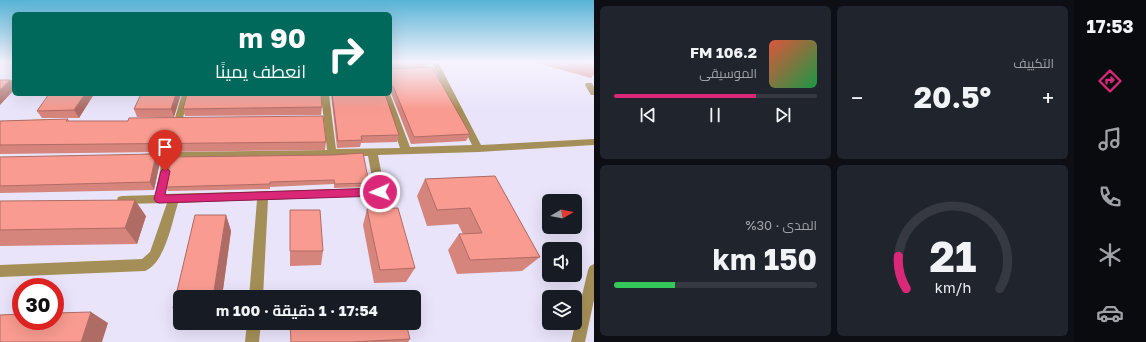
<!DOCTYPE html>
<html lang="ar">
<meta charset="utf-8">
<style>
body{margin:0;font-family:"Golos Text",Cairo,sans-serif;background:#20242c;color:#f1f3f6;direction:rtl;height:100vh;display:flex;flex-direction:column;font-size:15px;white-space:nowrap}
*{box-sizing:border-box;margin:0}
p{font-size:13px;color:#9ea1a6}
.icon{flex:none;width:22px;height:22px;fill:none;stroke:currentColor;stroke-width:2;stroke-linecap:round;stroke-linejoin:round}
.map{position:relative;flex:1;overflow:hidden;direction:ltr}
.details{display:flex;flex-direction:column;gap:6px;padding:6px;background:#0d0f14;width:480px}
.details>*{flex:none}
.guide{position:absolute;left:12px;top:12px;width:380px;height:84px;border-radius:6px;box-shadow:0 4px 16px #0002;direction:rtl;background:#00695c;color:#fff;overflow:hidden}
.needle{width:26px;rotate:80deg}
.fabs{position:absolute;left:542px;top:194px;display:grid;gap:8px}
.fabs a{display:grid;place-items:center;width:40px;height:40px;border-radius:6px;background:#171b24;box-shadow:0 4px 16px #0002;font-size:20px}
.speed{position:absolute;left:12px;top:278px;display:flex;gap:8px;font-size:20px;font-weight:700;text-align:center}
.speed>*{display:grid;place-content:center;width:52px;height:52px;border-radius:50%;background:#171b24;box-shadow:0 4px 16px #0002;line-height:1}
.speed .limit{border:6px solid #d22;background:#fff;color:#111}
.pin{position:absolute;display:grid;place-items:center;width:34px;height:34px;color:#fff;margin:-41px -17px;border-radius:50% 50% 50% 0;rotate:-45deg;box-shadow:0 0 4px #0007}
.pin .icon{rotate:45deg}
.me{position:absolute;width:44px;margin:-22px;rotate:268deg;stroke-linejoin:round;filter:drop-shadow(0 0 3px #0008)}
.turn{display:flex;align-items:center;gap:14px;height:84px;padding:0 20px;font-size:18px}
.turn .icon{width:52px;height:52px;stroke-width:2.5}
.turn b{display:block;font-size:28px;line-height:34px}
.big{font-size:30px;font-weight:700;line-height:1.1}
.details .widget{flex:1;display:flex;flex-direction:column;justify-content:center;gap:6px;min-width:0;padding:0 14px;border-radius:6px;background:#20242c}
.details .dial{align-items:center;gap:0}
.dial svg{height:104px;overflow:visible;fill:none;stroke:#363941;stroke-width:7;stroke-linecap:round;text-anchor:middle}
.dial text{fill:#f1f3f6;stroke:none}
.song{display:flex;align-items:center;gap:12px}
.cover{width:48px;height:48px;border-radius:6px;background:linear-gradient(135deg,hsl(10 70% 55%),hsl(140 70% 35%))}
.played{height:4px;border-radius:2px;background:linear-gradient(90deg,#db2777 70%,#363941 70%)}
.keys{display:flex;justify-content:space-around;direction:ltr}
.heat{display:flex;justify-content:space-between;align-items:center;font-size:22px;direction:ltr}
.charge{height:6px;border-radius:3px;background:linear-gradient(90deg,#34c759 30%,#363941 0)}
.details .tiles{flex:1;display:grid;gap:6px;grid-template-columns:repeat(2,1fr)}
.trip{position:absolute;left:173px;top:290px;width:248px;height:40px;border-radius:6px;background:#171b24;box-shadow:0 4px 16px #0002;font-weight:700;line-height:40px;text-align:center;direction:rtl}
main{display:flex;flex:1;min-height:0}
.menu{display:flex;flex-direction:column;width:72px;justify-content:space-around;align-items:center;background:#090b0e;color:#9ea1a6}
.menu .icon{width:28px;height:28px}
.menu .selected{color:#db2777}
.menu b{font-size:18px;color:#f1f3f6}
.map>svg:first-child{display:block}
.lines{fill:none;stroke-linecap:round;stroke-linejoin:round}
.minor{fill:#a58f58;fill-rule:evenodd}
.wall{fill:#d6857c}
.shaded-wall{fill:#ae6c65}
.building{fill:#f99b90;stroke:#ae6c65}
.route{fill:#db2777;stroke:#8e194d}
</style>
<main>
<nav class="menu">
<b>17:53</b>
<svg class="icon selected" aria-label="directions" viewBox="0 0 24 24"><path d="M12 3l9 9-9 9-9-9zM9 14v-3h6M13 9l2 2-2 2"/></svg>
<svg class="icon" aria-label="music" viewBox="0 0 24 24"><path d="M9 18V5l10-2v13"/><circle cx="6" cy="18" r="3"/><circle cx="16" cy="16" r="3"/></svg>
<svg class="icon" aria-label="phone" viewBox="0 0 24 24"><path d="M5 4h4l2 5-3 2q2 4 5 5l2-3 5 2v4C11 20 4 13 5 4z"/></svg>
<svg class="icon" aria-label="climate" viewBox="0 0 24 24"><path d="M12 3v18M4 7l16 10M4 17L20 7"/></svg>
<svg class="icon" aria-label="car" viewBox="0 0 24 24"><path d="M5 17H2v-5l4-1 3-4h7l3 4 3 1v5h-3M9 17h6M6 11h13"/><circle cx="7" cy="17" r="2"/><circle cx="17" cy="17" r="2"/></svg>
</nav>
<section class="details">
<div class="tiles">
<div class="widget"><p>التكييف</p>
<div class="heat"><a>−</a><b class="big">20.5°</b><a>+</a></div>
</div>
<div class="widget">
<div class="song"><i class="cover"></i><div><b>106.2 FM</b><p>الموسيقى</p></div></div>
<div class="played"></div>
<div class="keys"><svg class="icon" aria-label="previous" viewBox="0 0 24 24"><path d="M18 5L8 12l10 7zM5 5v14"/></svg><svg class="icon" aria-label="pause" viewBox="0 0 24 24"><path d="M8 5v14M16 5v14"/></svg><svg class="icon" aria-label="next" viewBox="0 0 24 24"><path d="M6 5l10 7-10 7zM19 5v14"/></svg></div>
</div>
<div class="widget dial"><svg viewBox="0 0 100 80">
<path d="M14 69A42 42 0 1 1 86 69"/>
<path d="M14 69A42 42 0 0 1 8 44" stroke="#db2777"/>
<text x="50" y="56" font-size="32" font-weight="700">21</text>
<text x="50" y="72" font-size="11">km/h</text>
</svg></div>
<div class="widget"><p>المدى · 30%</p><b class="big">150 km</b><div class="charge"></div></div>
</div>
</section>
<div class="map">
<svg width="594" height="342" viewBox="0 0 594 342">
<rect width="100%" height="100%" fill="#eae4fb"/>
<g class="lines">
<g class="minor">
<path d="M431 62H438L481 145 594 139V145L479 152 378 155 385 192 384 195 268 200 263 297H249L257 200 178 203C172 222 165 263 145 271L0 277V265L142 259 150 252 167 203 122 204 118 203 117 200 118 197 122 196 155 195 162 160 144 161 139 157 141 154 168 152 327 150 321 94H329L336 149 400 148 382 94H390L410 147 472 145ZM335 156H368L374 188 165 194 172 160Z"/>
<rect x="0" y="80" width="14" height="4"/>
<path d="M586 83H592L594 87V95H591L585 85Z"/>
<path d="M182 94H190L182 121 178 124 174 121Z"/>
<path d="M594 264V300L585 342H571L588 270 590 266Z"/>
<path d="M247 323H261L259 342H245Z"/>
</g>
</g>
<g class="wall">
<path d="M390 62H429L427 68 470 134 466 141 411 144 391 93H390Z"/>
<path d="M538 62H594V74L591 78 537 63Z"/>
<path d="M94 94 79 118H42L37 111Z"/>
<path d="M181 94 174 117H137L134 109Z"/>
<path d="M331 94H385L399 135 397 142 361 143 360 147 337 148Z"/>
<path d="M322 107 321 115 185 116 183 109Z"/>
<path d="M68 119 69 121 326 142 325 150 0 154V121Z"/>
<path d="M0 157 160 162 154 190 0 193Z"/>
<path d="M171 157 369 183 368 187 334 188V184L270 187V189L168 191 166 187Z"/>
<path d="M495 176 540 257 522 271 457 274 448 250 459 234H463L458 224 427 226 417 196 425 179Z"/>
<path d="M0 201 146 216 137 244 0 246Z"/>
<path d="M367 209 415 268 406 282 374 283 363 225Z"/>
<path d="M195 215H226L231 231 222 297H180V315L173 308Z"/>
<path d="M290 251H323L321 265 290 266Z"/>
<path d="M410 339 408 342H291Z"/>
</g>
<g class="shaded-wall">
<path d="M10 80 14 85V90L0 105V90Z"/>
<path d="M85 94H94L79 118 74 110Z"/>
<path d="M176 94H181L174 117 171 109Z"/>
<path d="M156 154 160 162 154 190 150 182Z"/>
<path d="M135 200 146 216 137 244 125 228Z"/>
<path d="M226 215 231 231 222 297H213Z"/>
<path d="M91 312 108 323 102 342H81Z"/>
</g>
<g class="building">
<path d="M390 62H406H392L391 69 432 67 470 134 414 137 393 86H390Z"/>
<path d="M582 62H594V65Z"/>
<path d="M0 80H10L0 90Z"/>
<path d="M49 94H85L74 110 37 111Z"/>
<path d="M141 94H176L171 109H134Z"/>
<path d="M187 94H321L322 107 183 109Z"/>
<path d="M332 94H385L399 135 361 136 362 140 338 141Z"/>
<path d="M323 116 326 142 0 145V121L68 119 66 121H128L129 118Z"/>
<path d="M363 153 369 183 335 184 334 180 270 182V184L166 187 171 157 333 155Z"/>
<path d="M156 154 150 182 0 186V157Z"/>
<path d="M495 176 540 257 470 260 459 234 482 233 470 208 437 210 425 179Z"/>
<path d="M135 200 125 228 0 230V201Z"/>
<path d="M398 208 415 268 380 270 367 209Z"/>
<path d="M290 210H320L323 251H290Z"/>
<path d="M195 215H226L213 297H180V308H173Z"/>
<path d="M91 312 81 342H0V315L21 314V321H55V313Z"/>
<path d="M290 323H406L410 339 352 342H291Z"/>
</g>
<linearGradient id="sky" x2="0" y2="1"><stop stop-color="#57b3d6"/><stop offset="0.57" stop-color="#f6f3fd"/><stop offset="1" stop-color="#f6f3fd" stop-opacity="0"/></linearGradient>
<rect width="594" height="109" fill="url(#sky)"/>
<path class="route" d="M165 167 170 171 165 195 380 188 384 189 385 192 384 195 380 196 159 203 156 202 154 199 161 171Z"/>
</svg>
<div class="fabs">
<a><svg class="needle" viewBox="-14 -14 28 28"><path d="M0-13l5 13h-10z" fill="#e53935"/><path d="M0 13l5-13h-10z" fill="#9ea1a6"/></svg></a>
<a><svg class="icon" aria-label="sound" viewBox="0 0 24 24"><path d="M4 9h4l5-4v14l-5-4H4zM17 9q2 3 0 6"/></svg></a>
<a><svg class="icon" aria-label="layers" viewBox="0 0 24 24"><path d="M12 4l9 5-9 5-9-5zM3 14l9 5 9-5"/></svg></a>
</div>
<div class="speed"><div class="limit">30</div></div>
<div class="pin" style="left:165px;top:171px;background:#d93025"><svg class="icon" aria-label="arrive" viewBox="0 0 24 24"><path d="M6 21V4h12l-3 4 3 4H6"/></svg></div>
<svg class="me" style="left:380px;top:192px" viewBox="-20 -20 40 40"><circle r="17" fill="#db2777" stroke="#fff" stroke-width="3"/><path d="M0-11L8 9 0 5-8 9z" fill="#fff"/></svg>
<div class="trip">17:54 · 1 دقيقة · 100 m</div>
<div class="guide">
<div class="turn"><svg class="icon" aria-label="right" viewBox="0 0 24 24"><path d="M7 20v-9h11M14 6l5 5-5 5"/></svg><div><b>90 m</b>انعطف يمينًا</div></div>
</div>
</div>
</main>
